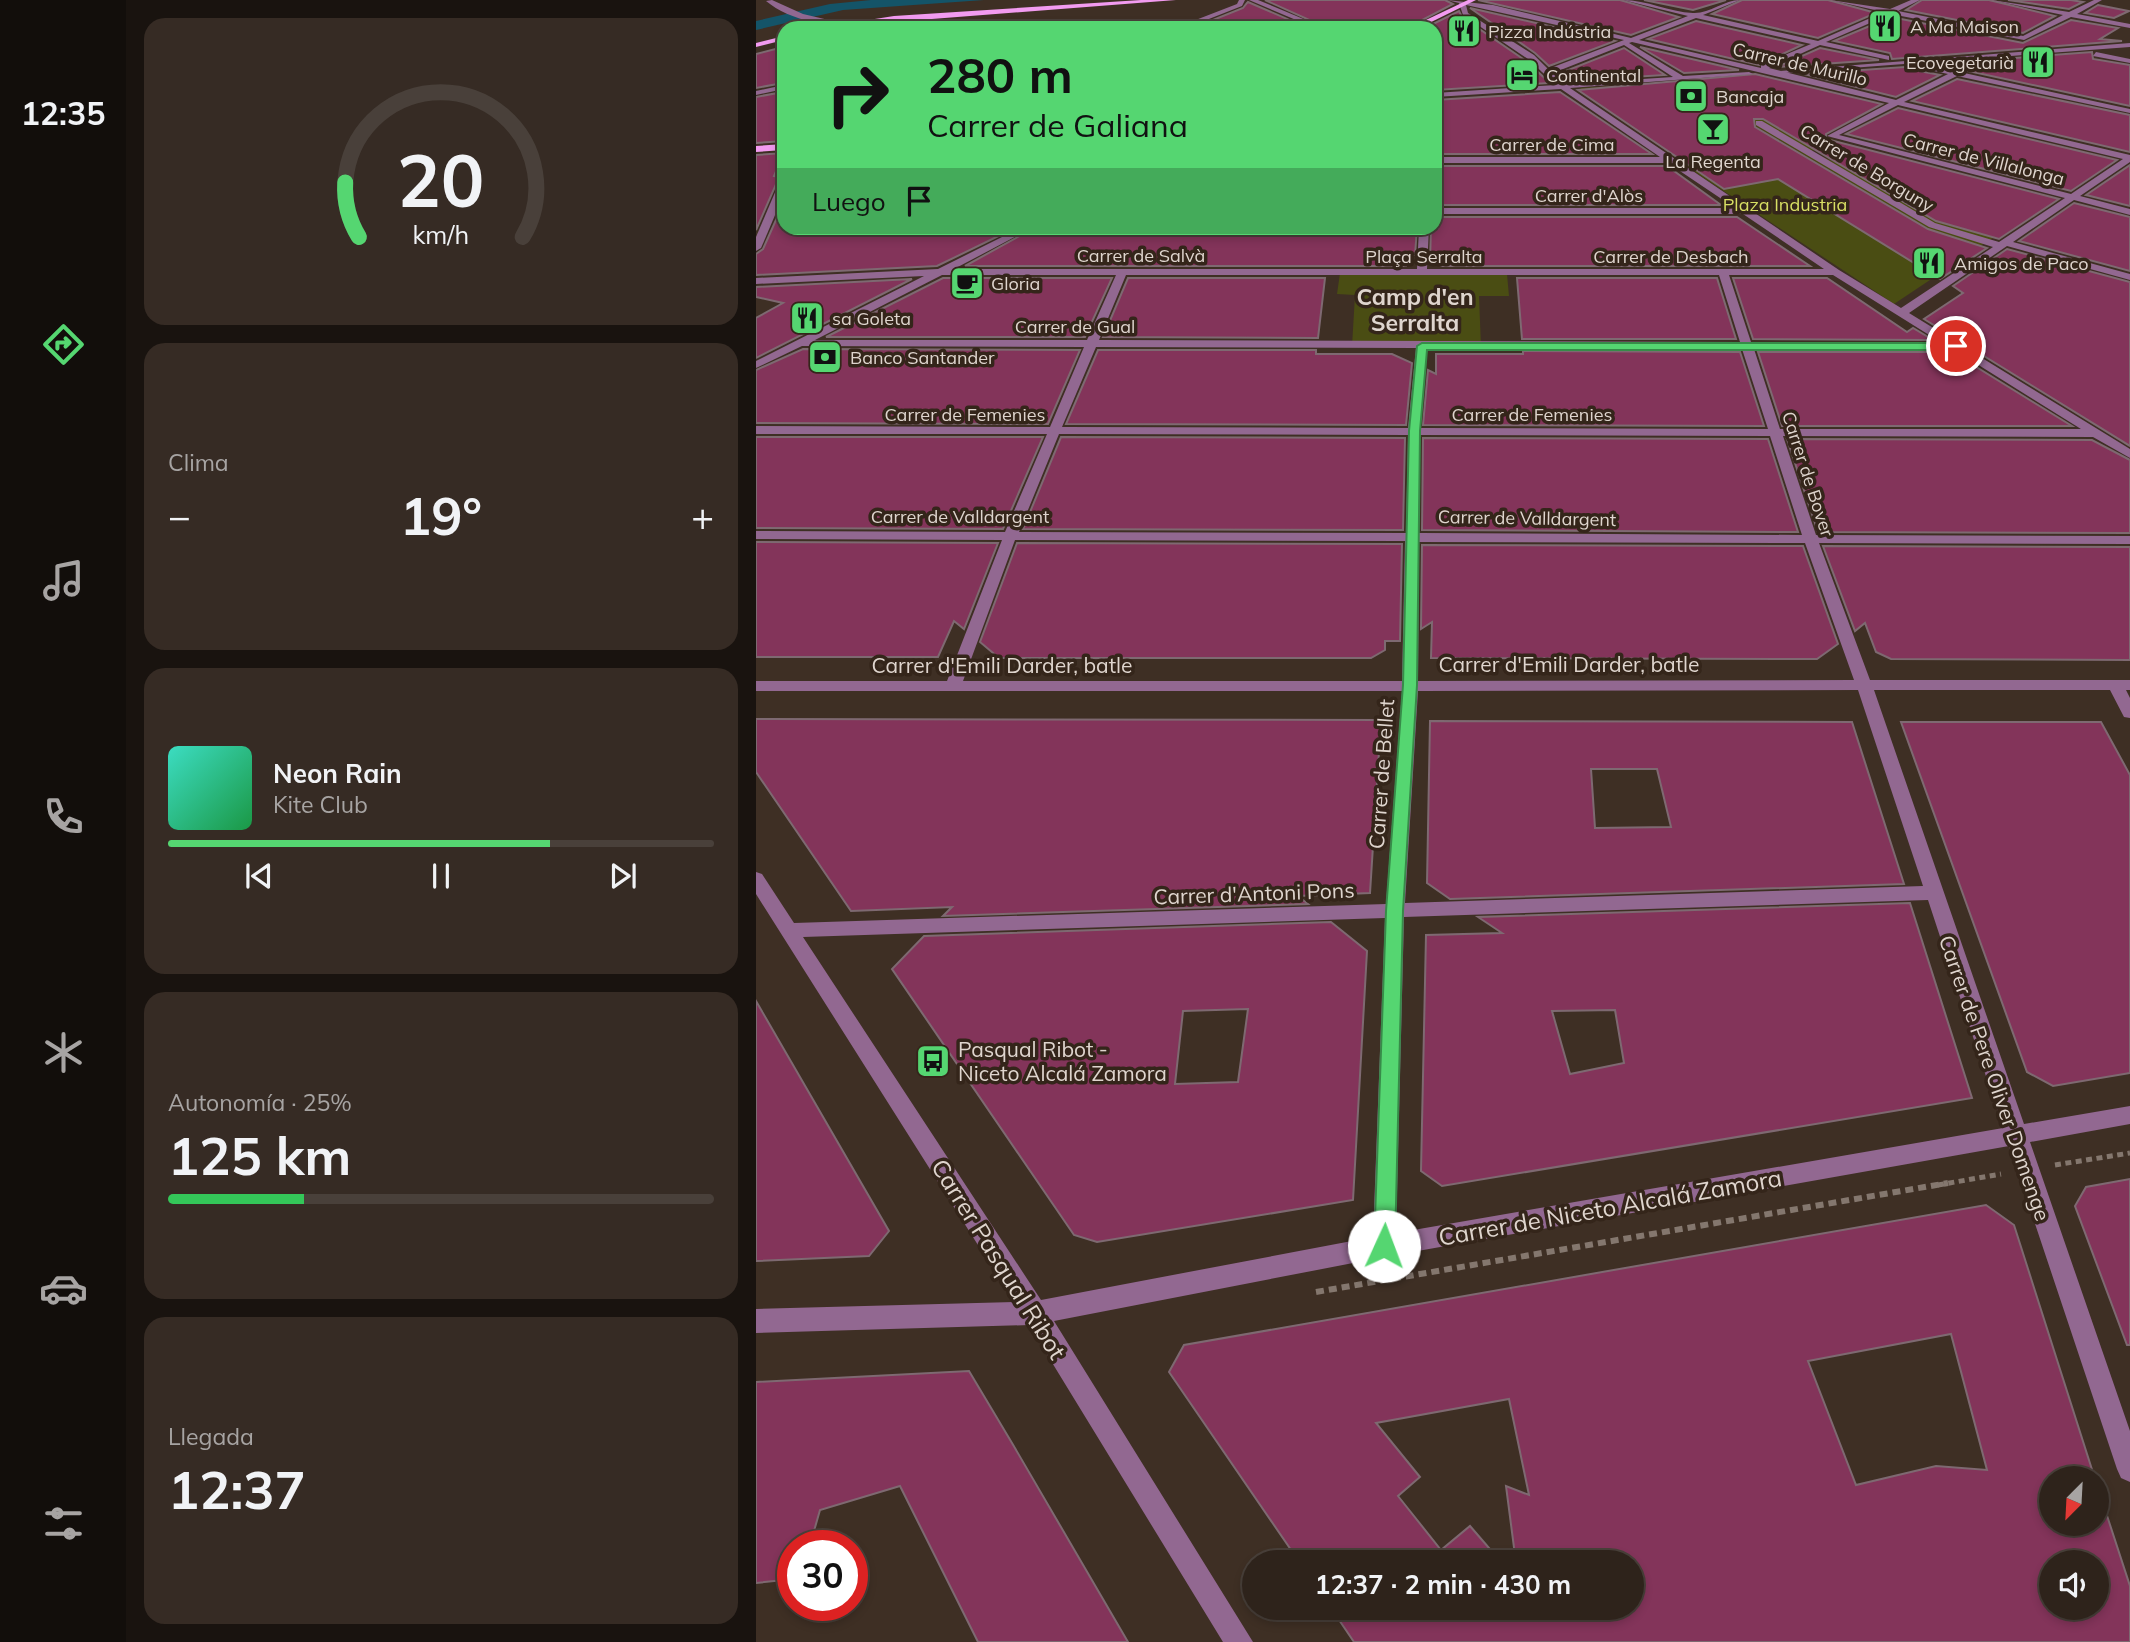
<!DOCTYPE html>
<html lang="es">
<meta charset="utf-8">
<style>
body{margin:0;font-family:Mulish,sans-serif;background:#362b24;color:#f1f3f6;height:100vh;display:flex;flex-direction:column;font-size:26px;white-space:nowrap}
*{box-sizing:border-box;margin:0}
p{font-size:23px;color:#a7a4a3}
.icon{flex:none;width:38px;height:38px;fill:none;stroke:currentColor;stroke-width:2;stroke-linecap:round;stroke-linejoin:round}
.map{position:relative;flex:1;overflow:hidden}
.drawer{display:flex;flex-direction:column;gap:18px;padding:18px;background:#19130f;width:630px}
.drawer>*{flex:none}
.banner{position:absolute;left:21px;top:21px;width:665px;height:214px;border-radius:21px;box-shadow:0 4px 10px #0003,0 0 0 2px #49403a;background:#55d671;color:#111;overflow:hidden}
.needle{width:46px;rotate:204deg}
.fabs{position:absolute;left:1283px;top:1466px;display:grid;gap:14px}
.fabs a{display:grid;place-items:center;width:70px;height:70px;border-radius:50%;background:#2e231b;box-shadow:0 4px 10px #0003,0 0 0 2px #49403a;font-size:35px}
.speed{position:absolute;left:21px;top:1530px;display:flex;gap:14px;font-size:35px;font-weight:700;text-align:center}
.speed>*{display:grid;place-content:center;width:91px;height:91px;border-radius:50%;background:#2e231b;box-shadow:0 4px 10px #0003,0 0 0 2px #49403a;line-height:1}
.speed .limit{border:10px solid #d22;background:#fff;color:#111}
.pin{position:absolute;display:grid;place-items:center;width:60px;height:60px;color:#fff;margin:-30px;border:4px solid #fff;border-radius:50%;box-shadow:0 2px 7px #0007}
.me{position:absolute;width:77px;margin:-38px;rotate:2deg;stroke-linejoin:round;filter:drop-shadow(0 0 5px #0008)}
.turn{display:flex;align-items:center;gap:24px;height:147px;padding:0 35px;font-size:32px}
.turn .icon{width:91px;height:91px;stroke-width:2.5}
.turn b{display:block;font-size:49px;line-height:60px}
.then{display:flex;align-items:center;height:66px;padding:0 35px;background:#0003;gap:14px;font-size:26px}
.big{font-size:52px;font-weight:700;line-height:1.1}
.drawer .tile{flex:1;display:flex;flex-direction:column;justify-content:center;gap:10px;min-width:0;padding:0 24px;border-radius:21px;background:#362b24}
.drawer .dial{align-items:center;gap:0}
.dial svg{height:182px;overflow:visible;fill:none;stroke:#49403a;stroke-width:7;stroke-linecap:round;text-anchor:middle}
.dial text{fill:#f1f3f6;stroke:none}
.song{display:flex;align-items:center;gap:21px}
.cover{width:84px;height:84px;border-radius:10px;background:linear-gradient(135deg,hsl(170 70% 55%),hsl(140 70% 35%))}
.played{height:7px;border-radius:4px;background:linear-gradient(90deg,#55d671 70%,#49403a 70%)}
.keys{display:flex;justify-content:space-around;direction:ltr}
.heat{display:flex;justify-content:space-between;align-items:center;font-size:38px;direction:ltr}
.charge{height:10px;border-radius:5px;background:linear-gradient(90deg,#34c759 25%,#49403a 0)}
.trip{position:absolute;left:486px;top:1550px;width:402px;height:70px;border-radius:35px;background:#2e231b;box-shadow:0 4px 10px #0003,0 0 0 2px #49403a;font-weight:700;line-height:70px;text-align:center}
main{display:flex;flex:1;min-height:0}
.dock{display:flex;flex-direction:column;width:126px;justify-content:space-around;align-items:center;background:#120e0b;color:#a7a4a3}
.dock .icon{width:49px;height:49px}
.dock .active{color:#55d671}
.dock b{font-size:32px;color:#f1f3f6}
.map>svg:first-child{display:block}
.green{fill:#4a4d13}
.water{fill:#145468}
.building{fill:#83345a;stroke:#7e6971;stroke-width:2;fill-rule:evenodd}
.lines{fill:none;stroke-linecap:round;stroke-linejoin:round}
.path-far1{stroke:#84776e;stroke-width:5;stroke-dasharray:6 4.5;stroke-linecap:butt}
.path{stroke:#84776e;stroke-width:6;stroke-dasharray:8 5;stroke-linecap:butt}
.minor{fill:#926891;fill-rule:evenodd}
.major{fill:#f29bf0;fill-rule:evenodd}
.route{fill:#55d671;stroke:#378b49;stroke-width:2}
.labels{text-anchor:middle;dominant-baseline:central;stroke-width:7;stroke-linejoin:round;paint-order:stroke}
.far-poi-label{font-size:18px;fill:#dfd5ce;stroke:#34251a;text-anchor:start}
.far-street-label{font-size:18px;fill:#dfd5ce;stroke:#34251a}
.far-park-label{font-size:18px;fill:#d8df64;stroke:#34251a}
.street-label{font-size:21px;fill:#dfd5ce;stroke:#34251a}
.poi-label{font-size:21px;fill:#dfd5ce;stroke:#34251a;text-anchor:start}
.far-district-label{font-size:23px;font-weight:bold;fill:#dfd5ce;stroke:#34251a}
.near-street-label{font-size:24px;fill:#dfd5ce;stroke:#34251a}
</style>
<main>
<nav class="dock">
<b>12:35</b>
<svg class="icon active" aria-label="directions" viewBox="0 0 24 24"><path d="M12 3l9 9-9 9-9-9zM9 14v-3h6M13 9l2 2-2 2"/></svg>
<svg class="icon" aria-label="music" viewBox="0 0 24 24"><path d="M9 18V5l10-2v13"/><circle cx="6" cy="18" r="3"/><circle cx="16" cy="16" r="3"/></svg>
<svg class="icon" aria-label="phone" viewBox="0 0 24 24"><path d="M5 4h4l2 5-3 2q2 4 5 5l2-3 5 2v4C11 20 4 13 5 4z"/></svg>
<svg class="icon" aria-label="climate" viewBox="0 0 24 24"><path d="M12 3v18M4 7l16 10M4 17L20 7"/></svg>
<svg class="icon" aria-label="car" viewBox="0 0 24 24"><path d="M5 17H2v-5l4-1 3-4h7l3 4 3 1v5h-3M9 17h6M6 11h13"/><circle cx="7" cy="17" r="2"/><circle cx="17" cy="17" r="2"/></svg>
<svg class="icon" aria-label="filters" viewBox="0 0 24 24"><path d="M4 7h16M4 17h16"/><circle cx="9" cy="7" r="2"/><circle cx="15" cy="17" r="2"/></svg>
</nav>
<section class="drawer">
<div class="tile dial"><svg viewBox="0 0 100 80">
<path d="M14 69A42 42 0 1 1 86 69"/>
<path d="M14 69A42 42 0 0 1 8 45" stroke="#55d671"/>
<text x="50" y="56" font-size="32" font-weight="700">20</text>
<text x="50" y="72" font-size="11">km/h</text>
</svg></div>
<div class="tile"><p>Clima</p>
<div class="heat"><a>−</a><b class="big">19°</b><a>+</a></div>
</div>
<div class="tile">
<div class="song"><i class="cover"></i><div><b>Neon Rain</b><p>Kite Club</p></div></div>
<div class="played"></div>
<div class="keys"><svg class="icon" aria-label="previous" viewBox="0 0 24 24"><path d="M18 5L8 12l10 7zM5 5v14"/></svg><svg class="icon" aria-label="pause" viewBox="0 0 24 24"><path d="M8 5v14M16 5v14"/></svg><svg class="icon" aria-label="next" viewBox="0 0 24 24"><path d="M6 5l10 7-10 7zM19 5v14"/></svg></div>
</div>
<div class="tile"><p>Autonomía · 25%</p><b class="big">125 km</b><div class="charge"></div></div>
<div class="tile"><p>Llegada</p><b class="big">12:37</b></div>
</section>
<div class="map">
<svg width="1374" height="1642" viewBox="0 0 1374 1642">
<rect width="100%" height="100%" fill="#3e2f24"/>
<g class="green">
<path d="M915 83 1054 199 1180 276 1138 304 945 176 824 88Z"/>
<path d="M934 87 1089 144 1054 151 1240 236 1213 253Z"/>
<path d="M584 273 751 274 753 296H723L725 347 596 346 599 295 581 294Z"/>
</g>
<path class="water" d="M115 0H228L87 10 0 30V21L74 4Z"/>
<g class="building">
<path d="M509 0H689L697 4 651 28H571Z"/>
<path d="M722 0H864L923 17 875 35Z"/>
<path d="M888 0H970L937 10Z"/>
<path d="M986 0H1072L1120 13 1062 38 956 14Z"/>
<path d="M1166 0H1233L1299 16 1267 33 1150 10Z"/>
<path d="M1252 0H1315L1327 2 1313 9Z"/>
<path d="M491 3 492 2 552 28H437L487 8Z"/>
<path d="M1342 5 1373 11 1358 18 1329 13Z"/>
<path d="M714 8 859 41 793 66 779 53Z"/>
<path d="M703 11 706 17 770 61 794 83 679 90V28H669Z"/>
<path d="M1135 17 1267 43 1315 20 1362 28 1344 39 1366 41 1136 59 1134 53 1078 41Z"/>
<path d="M940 21 1046 45 1003 65 892 39Z"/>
<path d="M27 47V83L0 88V54Z"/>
<path d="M884 47 983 70 928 73Z"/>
<path d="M868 48 909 75 810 81 802 74Z"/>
<path d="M1064 48 1123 60 1021 67Z"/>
<path d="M1336 52 1337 59 1374 65V106L1180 64Z"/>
<path d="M1163 66V71L1184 75 1140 97 1048 74Z"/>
<path d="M999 74 1126 104 1070 134V139L1303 199 1243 239 1180 221 1007 119H998L999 127 1172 229 1231 248 1184 279 1022 179 968 189 822 90Z"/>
<path d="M1201 79 1374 115V152L1156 101Z"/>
<path d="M27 92 28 141 0 143V97Z"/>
<path d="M804 92 896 154H683L684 102 679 100Z"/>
<path d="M1142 108 1361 160 1315 191 1090 134Z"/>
<path d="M28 153 18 176 28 178 21 182 0 230V155Z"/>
<path d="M1374 165V206L1330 195Z"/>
<path d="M683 166H911L965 205H683Z"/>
<path d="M28 202V228H259L181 266 0 275V254L7 249Z"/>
<path d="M1318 203 1374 217V271L1263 241Z"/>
<path d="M682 217H981L1054 266H686L674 261 675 228H682Z"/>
<path d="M278 228H661L659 255 651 252 650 266H209Z"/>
<path d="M1251 249 1374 282V446L1168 319 1207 293 1197 286Z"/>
<path d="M187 278H356L329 337H70Z"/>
<path d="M372 278H569L562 338 347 337Z"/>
<path d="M761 278H961L980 339H766Z"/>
<path d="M977 278H1071L1151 332 1157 328 1177 340 997 339Z"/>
<path d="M156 279 0 358V318L27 303 0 297V287Z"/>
<path d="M47 349 324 350 292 424 0 423V370Z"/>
<path d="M342 350H560V354H636L656 363 650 425 310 424Z"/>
<path d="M767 351 984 352 1008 426 667 425 672 370 680 374V354H767Z"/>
<path d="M1002 352H1196L1316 426H1026Z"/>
<path d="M0 437H287L247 529 0 528Z"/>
<path d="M305 437 649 438 647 530 267 529Z"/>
<path d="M667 438 1012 439 1042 532 666 530Z"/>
<path d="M1031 439 1336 440 1374 460V533L1062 532Z"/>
<path d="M0 542 242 543 208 629 198 621 182 657H0Z"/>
<path d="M261 543 646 544 644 641H629V650L615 658H243L224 642Z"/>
<path d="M666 545 1047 546 1082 644 1061 659 675 658 676 622 665 629Z"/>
<path d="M1067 546 1374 547V660L1135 659 1120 652 1109 623 1099 631Z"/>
<path d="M0 719 625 720 614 893 542 896 552 904 187 916 196 907 95 911 0 772Z"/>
<path d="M674 721 1096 722 1148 884 694 899 671 883ZM835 769H901L915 827 839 828Z"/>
<path d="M1145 722H1345L1374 775V1073L1297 1086 1271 1072Z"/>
<path d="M1154 903 1216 1098 686 1186 665 1171 670 935 746 933 722 917ZM859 1010 868 1063 814 1074 796 1011Z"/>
<path d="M575 922 611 951 597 1200 341 1242 318 1235 136 969 168 936ZM492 1009 482 1082 419 1084 427 1011Z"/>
<path d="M0 1001 133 1231 113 1256 0 1261Z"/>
<path d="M1374 1179V1345H1371L1319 1206 1330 1187Z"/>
<path d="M1230 1205 1258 1225 1339 1479H1295V1524H1340V1482L1374 1586V1642H598L575 1608H877V1563H760L750 1486 773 1495 753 1399 620 1423 664 1477 642 1496 685 1550 714 1526 746 1563H544L413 1372 428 1345ZM1195 1334 1231 1470 1180 1466 1100 1485 1052 1361ZM1295 1563H1340V1608H1295Z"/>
<path d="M213 1371 256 1443 372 1642H222L144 1486 64 1510 54 1545H37V1579L0 1583V1382Z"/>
</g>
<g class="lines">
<g class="path-far1">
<path d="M1299 1165 1374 1153"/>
<path d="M1182 1185 1245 1174"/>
</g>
<path class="path" d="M560 1292 1192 1183"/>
<g class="minor">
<path d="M16 0 47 14 107 28C75 28 34 21 10 1Z"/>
<path d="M483 0H489L486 6 430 28H419L481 4Z"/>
<path d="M493 0H502L569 28H559Z"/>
<path d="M691 0 737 5 875 38 932 16 867 0C891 0 913 12 937 13 953 14 968 0 984 0L947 15 1062 41 1128 12 1074 0 1134 9 1155 0H1164L1142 11 1267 36 1307 15 1235 0 1313 12 1338 0H1346L1321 14 1374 24V28L1315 17 1268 40 1135 14 1070 42 1133 56V60L1064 45 1013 68 1140 100 1192 74 1164 68 1167 64 1374 109V113L1201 76 1148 102 1374 155V162L1324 196 1374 209V215L1318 200 1257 242 1374 274V280L1251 246 1153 313 1374 449V458L1337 437 1027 436 1060 535 1374 536V544L1063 543 1114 680H1374V690H1370L1374 698V718L1368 717 1354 690H1118L1268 1124 1374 1106V1124L1274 1142 1374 1431V1482L1365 1478 1361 1469 1253 1146 628 1257 298 1321 497 1642H467L273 1325 0 1333V1309L258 1302 0 894V872L6 874 38 923 630 904 646 691H0V681H191L246 540 0 539V531L249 532 291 434H0V426L294 427 328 347 46 346 0 368V361L168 276 0 284V278L182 269 264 228H276L198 269H661L663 228H673L671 269H1068L987 214H679V208H979L912 163H679V157H904L805 89 679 97V93L800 85 772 59 707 15 703 3ZM710 5 868 40 792 69 778 55 712 13ZM940 18 1055 44 1005 65V68L883 40ZM876 42 1133 103 1071 136 1309 198 1243 242 1179 223 1006 121H1000V125L1173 227 1237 247 1145 308 1083 270 814 88 997 74 993 72 927 76 873 43ZM868 45 917 77 809 84 797 73ZM1142 105 1367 159 1315 194 1083 135ZM186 275H360L331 340H59ZM370 275H963L984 342 343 340ZM973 275H1077L1186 343 995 342ZM340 347 660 348 652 428 306 427ZM671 348 986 349 1012 429 664 428ZM998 349H1197L1325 429H1024ZM303 434 652 435 650 533 263 532ZM664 435 1014 436 1046 535 663 533ZM259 540 649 541 646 681H207ZM663 542 1049 543 1098 680 662 681ZM1102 690 1167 886 649 903 662 691ZM1172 900 1247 1128 640 1233 648 917ZM629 918 617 1237 285 1300 47 937Z"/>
<path d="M1374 43V47L1028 73 1024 71Z"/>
<path d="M1340 52 1374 59V63L1337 56Z"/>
<path d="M28 85V89L0 95V91Z"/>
<path d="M28 180V194L5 248 0 251V237L23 183Z"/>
</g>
<g class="major">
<path d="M385 0H420L61 28 138 16Z"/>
<path d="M712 0H720L663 28H653Z"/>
<path d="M28 36V40L0 47V43Z"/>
<path d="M28 144V150L0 152V146Z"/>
</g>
</g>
<path class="route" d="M666 343H1200L1205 346 1200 350H671L664 431 661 685 647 911 639 1246 636 1253 628 1256 621 1253 618 1246 630 911 647 685 653 431 661 346Z"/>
<defs>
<g id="restaurant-square" transform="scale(1.75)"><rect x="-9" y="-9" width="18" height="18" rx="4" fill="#55d671" stroke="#34251a"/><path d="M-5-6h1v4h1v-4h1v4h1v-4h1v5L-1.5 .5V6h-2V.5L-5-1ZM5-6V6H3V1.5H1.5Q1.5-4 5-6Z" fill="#111"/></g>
<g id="hotel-square" transform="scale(1.75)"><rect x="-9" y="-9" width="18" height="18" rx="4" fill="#55d671" stroke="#34251a"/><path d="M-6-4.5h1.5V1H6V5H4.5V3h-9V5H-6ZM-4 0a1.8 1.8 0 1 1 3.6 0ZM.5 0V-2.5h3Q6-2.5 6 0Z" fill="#111"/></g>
<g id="bank-square" transform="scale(1.75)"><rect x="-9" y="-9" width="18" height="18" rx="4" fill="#55d671" stroke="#34251a"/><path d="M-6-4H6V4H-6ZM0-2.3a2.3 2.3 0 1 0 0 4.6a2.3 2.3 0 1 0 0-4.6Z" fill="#111"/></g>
<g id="bar-square" transform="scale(1.75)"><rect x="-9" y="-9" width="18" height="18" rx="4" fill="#55d671" stroke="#34251a"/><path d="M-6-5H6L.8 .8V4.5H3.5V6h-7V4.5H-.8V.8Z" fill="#111"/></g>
<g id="cafe-square" transform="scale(1.75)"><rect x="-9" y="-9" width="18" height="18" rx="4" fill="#55d671" stroke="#34251a"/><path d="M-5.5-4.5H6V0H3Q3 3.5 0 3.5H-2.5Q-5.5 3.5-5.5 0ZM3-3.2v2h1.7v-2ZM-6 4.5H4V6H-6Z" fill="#111"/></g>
<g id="bus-square" transform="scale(1.75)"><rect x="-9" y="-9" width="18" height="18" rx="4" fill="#55d671" stroke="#34251a"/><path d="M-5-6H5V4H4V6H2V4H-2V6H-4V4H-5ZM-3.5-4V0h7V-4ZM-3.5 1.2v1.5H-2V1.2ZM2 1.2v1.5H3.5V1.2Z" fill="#111"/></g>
</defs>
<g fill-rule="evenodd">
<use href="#restaurant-square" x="1129" y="26"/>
<use href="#restaurant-square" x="708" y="31"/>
<use href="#restaurant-square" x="1282" y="62"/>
<use href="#hotel-square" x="766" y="75"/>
<use href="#bank-square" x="935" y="96"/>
<use href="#bar-square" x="957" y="129"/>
<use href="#restaurant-square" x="1173" y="263"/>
<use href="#cafe-square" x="211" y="283"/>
<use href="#restaurant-square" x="51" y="318"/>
<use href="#bank-square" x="69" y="357"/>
<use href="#bus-square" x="177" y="1061"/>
</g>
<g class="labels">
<g class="far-poi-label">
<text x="1154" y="26">A Ma Maison</text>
<text x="732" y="31">Pizza Indústria</text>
<text x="1258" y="62" text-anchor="end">Ecovegetarià</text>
<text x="790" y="75">Continental</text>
<text x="960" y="96">Bancaja</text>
<text x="957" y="161" text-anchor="middle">La Regenta</text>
<text x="1198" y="263">Amigos de Paco</text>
<text x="235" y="283">Gloria</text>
<text x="76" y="318">sa Goleta</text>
<text x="94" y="357">Banco Santander</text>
</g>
<g class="far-street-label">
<text transform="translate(1044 64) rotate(13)">Carrer de Murillo</text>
<text x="796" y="144">Carrer de Cima</text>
<text transform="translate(1228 159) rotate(14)">Carrer de Villalonga</text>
<text transform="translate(1111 168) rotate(31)">Carrer de Borguny</text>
<text x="833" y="195">Carrer d'Alòs</text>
<text x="385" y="255">Carrer de Salvà</text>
<text x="668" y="256">Plaça Serralta</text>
<text x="915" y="256">Carrer de Desbach</text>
<text x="319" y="326">Carrer de Gual</text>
<text x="209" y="414">Carrer de Femenies</text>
<text x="776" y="414">Carrer de Femenies</text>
<text transform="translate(1052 474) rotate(72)">Carrer de Bover</text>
<text x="204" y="516">Carrer de Valldargent</text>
<text transform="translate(771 518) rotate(1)">Carrer de Valldargent</text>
</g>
<g class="far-park-label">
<text x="1029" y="204">Plaza Industria</text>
</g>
<g class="street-label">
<text x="813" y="664">Carrer d'Emili Darder, batle</text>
<text x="246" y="665">Carrer d'Emili Darder, batle</text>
<text transform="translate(625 774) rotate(-86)">Carrer de Bellet</text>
<text transform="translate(498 893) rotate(-2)">Carrer d'Antoni Pons</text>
<text transform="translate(1239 1078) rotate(71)">Carrer de Pere Oliver Domenge</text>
</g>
<g class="poi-label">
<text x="202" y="1049">Pasqual Ribot -<tspan x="202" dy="24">Niceto Alcalá Zamora</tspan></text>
</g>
<g class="far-district-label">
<text x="659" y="296">Camp d'en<tspan x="659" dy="26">Serralta</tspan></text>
</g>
<g class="near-street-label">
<text transform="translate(854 1207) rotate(-10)">Carrer de Niceto Alcalá Zamora</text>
<text transform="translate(243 1259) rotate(58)">Carrer Pasqual Ribot</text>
</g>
</g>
</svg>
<div class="fabs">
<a><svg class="needle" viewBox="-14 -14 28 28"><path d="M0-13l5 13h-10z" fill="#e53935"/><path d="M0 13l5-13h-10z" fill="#a7a4a3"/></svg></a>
<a><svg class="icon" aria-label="sound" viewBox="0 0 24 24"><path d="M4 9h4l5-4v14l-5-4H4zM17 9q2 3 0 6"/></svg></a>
</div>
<div class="speed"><div class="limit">30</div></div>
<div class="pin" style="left:1200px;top:346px;background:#d93025"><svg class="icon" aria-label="arrive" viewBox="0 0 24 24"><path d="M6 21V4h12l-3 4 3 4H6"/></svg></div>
<svg class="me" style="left:628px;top:1246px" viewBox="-20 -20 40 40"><circle r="19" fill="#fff"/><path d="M0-13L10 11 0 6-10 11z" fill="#55d671"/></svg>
<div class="trip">12:37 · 2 min · 430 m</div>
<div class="banner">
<div class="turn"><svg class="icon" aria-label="right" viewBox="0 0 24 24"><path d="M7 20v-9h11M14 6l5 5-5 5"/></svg><div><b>280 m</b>Carrer de Galiana</div></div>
<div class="then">Luego<svg class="icon" aria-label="arrive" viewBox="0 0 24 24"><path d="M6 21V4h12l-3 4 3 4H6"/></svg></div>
</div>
</div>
</main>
